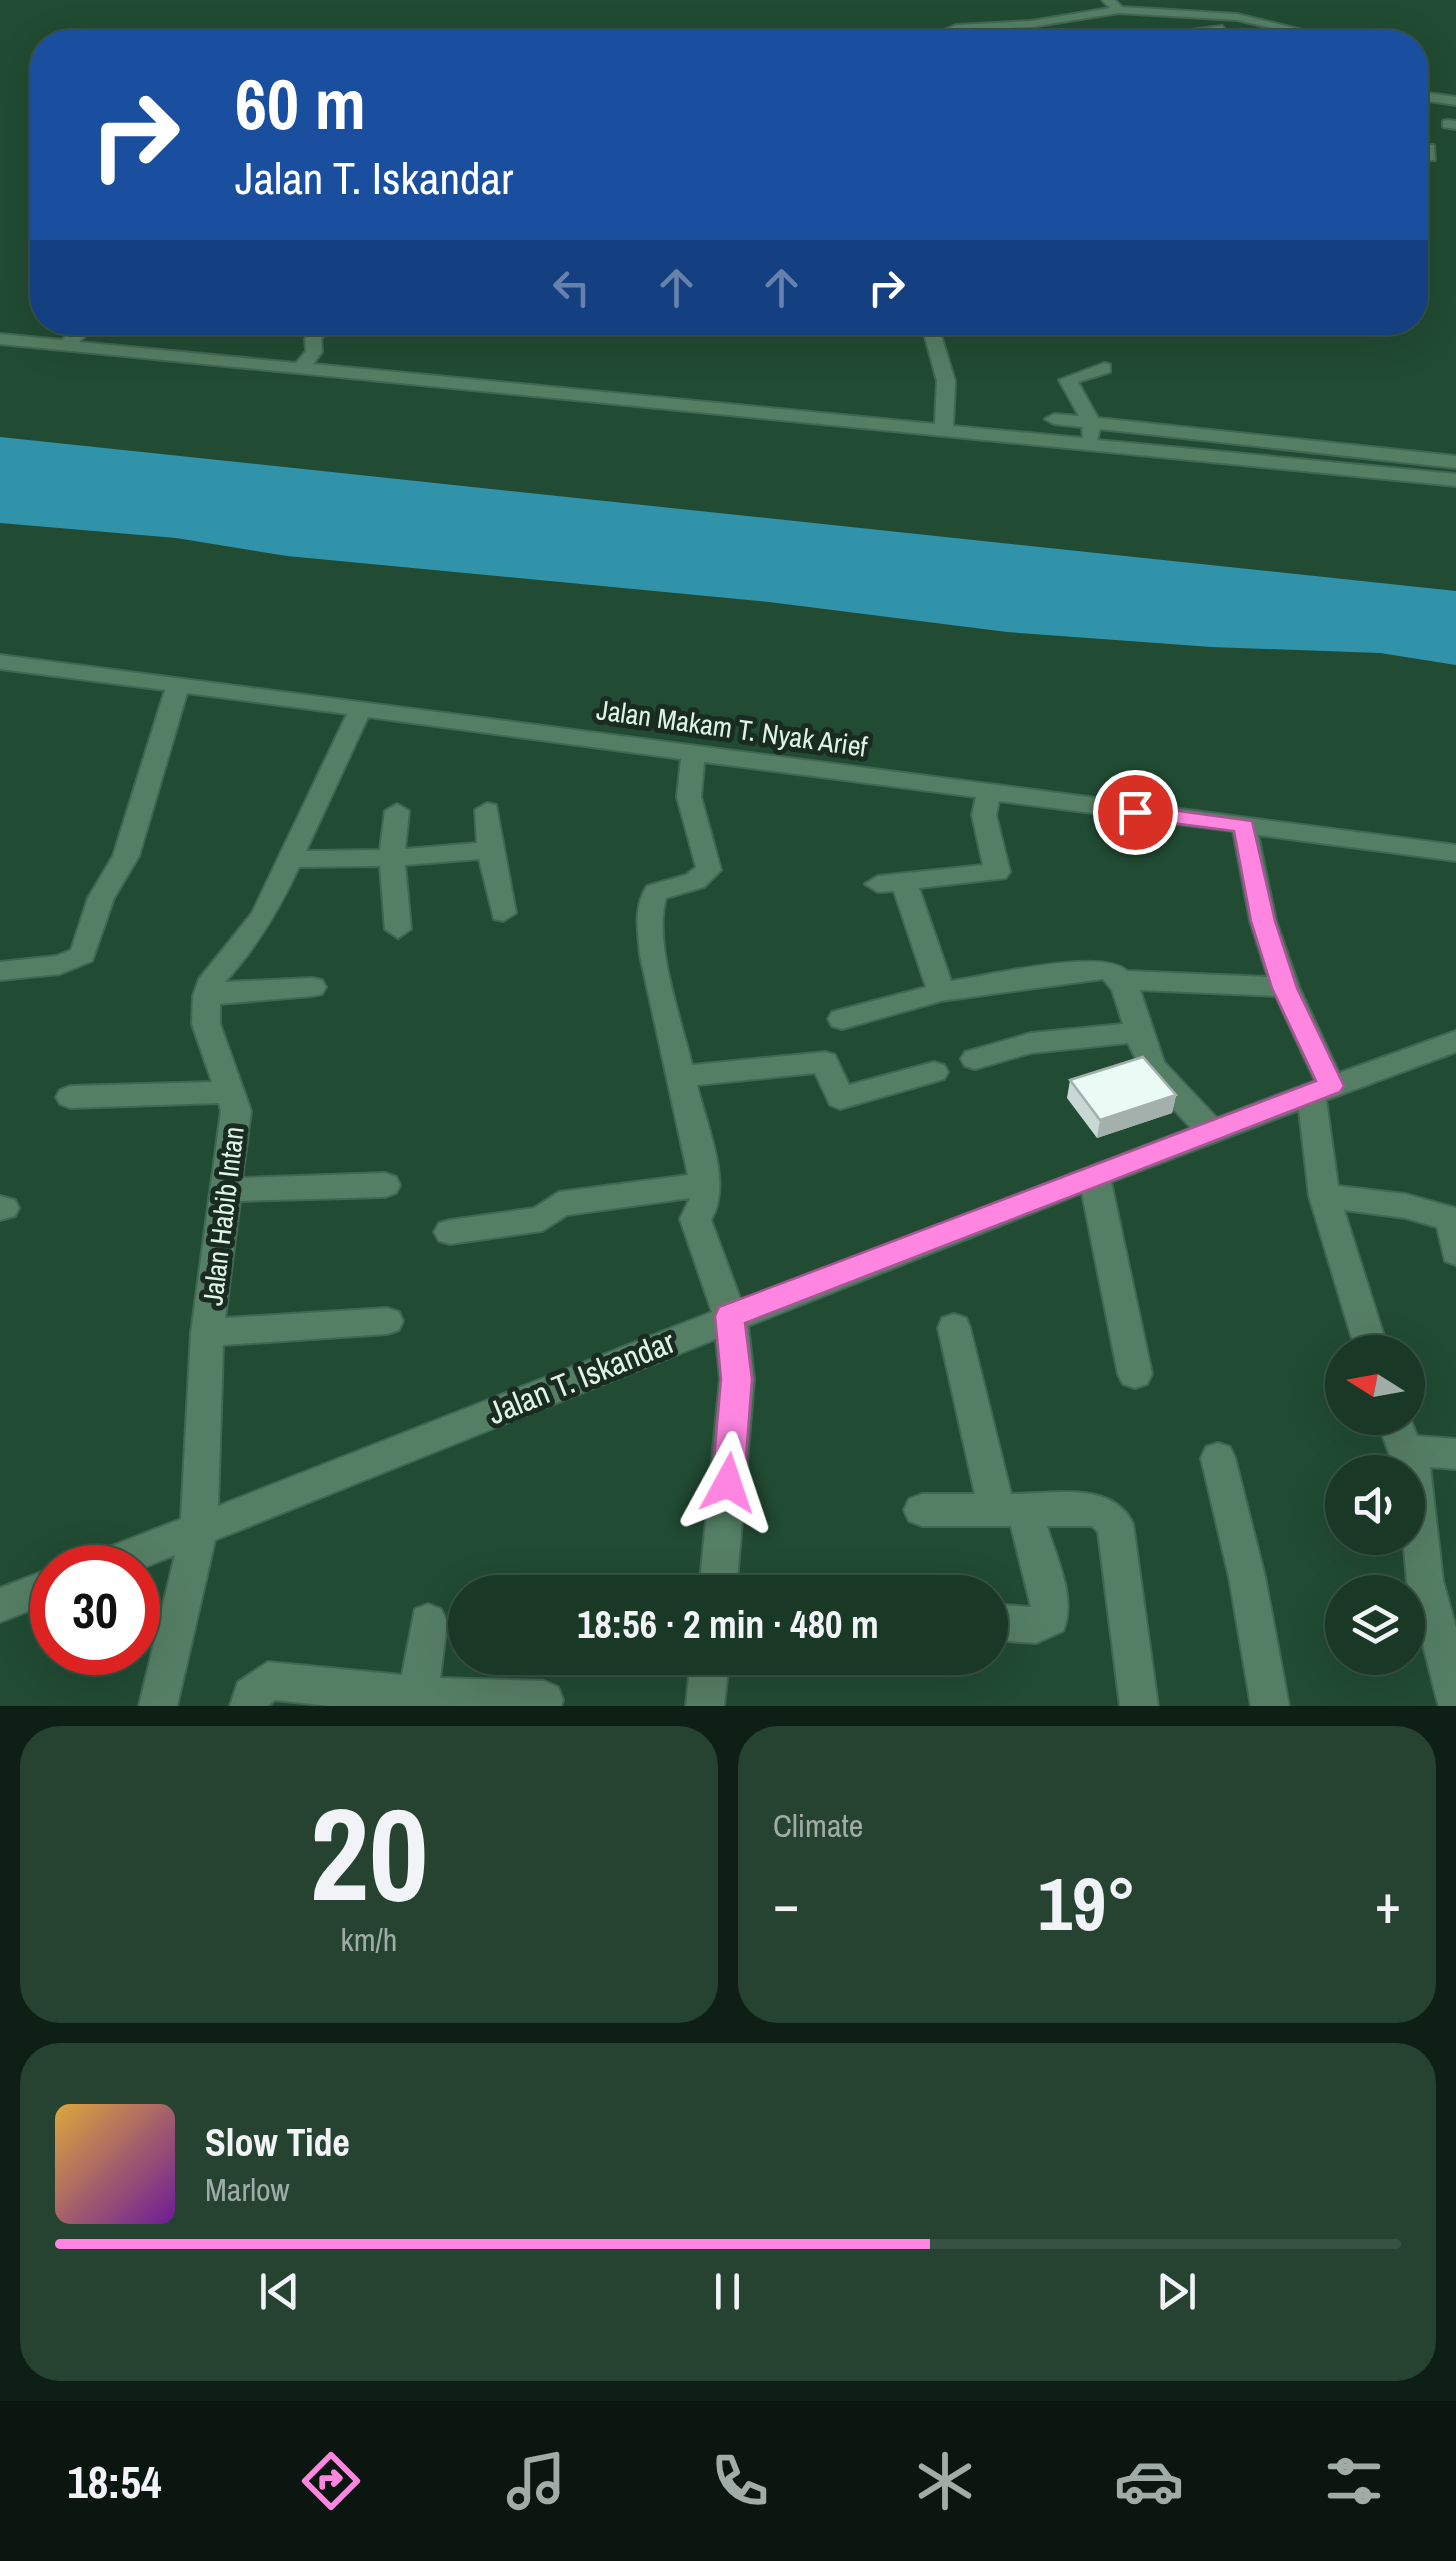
<!DOCTYPE html>
<meta charset="utf-8">
<style>
body{margin:0;font-family:"Archivo Narrow",sans-serif;background:#264332;color:#f1f3f6;height:100vh;display:flex;flex-direction:column;font-size:38px;white-space:nowrap}
*{box-sizing:border-box;margin:0}
p{font-size:32px;color:#9faca7}
.icon{flex:none;width:55px;height:55px;fill:none;stroke:currentColor;stroke-width:2;stroke-linecap:round;stroke-linejoin:round}
.map{position:relative;height:1706px;overflow:hidden}
.drawer{display:flex;flex-direction:column;gap:20px;padding:20px;background:#0e1f15;flex:1}
.drawer>*{flex:none}
.guide{position:absolute;left:30px;top:30px;width:1398px;height:305px;border-radius:40px;box-shadow:0 10px 40px #0002,0 0 0 2px #375243;background:#1a4fa0;color:#fff;overflow:hidden}
.needle{width:65px;rotate:281deg}
.controls{position:absolute;left:1325px;top:1335px;display:grid;gap:20px}
.controls a{display:grid;place-items:center;width:100px;height:100px;border-radius:50%;background:#193826;box-shadow:0 10px 40px #0002,0 0 0 2px #375243;font-size:50px}
.speed{position:absolute;left:30px;top:1545px;display:flex;gap:20px;font-size:50px;font-weight:700;text-align:center}
.speed>*{display:grid;place-content:center;width:130px;height:130px;border-radius:50%;background:#193826;box-shadow:0 10px 40px #0002,0 0 0 2px #375243;line-height:1}
.speed .limit{border:15px solid #d22;background:#fff;color:#111}
.pin{position:absolute;display:grid;place-items:center;width:85px;height:85px;color:#fff;margin:-42px;border:5px solid #fff;border-radius:50%;box-shadow:0 2px 10px #0007}
.me{position:absolute;width:110px;margin:-55px;rotate:5deg;stroke-linejoin:round;filter:drop-shadow(0 0 8px #0008)}
.turn{display:flex;align-items:center;gap:35px;height:210px;padding:0 40px;font-size:45px}
.turn .icon{width:130px;height:130px;stroke-width:2.5}
.turn b{display:block;font-size:70px;line-height:85px}
.lanes{display:flex;align-items:center;height:95px;padding:0 40px;background:#0003;justify-content:center;gap:50px;direction:ltr}
.lanes .off{opacity:.35}
.big{font-size:75px;font-weight:800;line-height:1.1}
.drawer .tile{flex:1;display:flex;flex-direction:column;justify-content:center;gap:15px;min-width:0;padding:0 35px;border-radius:40px;background:#264332}
.drawer .dial{align-items:center;gap:0}
.dial b{font-size:130px;line-height:1}
.song{display:flex;align-items:center;gap:30px}
.cover{width:120px;height:120px;border-radius:15px;background:linear-gradient(135deg,hsl(40 70% 55%),hsl(280 70% 35%))}
.played{height:10px;border-radius:5px;background:linear-gradient(90deg,#fe86e1 65%,#375243 65%)}
.keys{display:flex;justify-content:space-around;direction:ltr}
.heat{display:flex;justify-content:space-between;align-items:center;font-size:55px;direction:ltr}
.drawer .tiles{flex:1;display:grid;gap:20px;grid-template-columns:1fr 1fr}
.tile:last-child{grid-column:span 2}
.trip{position:absolute;left:448px;top:1575px;width:560px;height:100px;border-radius:50px;background:#193826;box-shadow:0 10px 40px #0002,0 0 0 2px #375243;font-weight:800;line-height:100px;text-align:center}
.tabs{display:flex;height:160px;justify-content:space-around;align-items:center;background:#0a160f;color:#9faca7}
.tabs .icon{width:70px;height:70px}
.tabs .on{color:#fe86e1}
.tabs b{font-size:45px;color:#f1f3f6}
.map>svg:first-child{display:block}
.water{fill:#3193aa}
.lines{fill:none;stroke-linecap:round;stroke-linejoin:round}
.minor-casing{stroke:#406754;stroke-width:4}
.minor{fill:#557f65;fill-rule:evenodd}
.wall{fill:#c9d8d4}
.shaded-wall{fill:#a4b0ac}
.building{fill:#eafbf6;stroke:#a4b0ac;stroke-width:2.5}
.route{fill:#fe86e1;stroke:#a55792;stroke-width:2.5}
.labels{text-anchor:middle;dominant-baseline:central;stroke-width:10;stroke-linejoin:round;paint-order:stroke}
.street-label{font-size:28px;fill:#def4e5;stroke:#1a2c21}
.near-street-label{font-size:32px;fill:#def4e5;stroke:#1a2c21}
</style>
<div class="map">
<svg width="1456" height="1706" viewBox="0 0 1456 1706">
<rect width="100%" height="100%" fill="#214b33"/>
<path class="water" d="M0 437 1456 591V665L1380 653 1211 647 1007 632 769 602 287 556 176 538 0 523Z"/>
<g class="lines">
<g class="minor-casing">
<g id="minor">
<path d="M1102 0H1115L1122 7 1237 14 1351 42H1332L1237 20 1119 13 1031 27 962 30 948 42H936L945 30 956 25 1031 21 1110 8Z"/>
<path d="M1222 26 1226 31 1163 42 1177 32Z"/>
<path d="M1378 32 1384 35 1380 42H1368Z"/>
<path d="M1415 91 1456 97V105L1415 99Z"/>
<path d="M1448 120 1456 121V129L1443 127V121Z"/>
<path d="M1424 145H1434L1435 160H1415V152H1423Z"/>
<path d="M81 322H99L79 342 296 363 306 351 305 339 316 322H333L321 339 322 352 313 364 935 424 937 381 921 322H937L955 381 953 426 1083 438 1082 427 1054 424 1045 419 1054 414 1079 416 1059 380 1104 363 1110 364V372L1078 382 1098 418 1456 456V468L1100 429 1097 440 1456 474V486L0 344V334L62 340Z"/>
<path d="M1003 322H1019V323L1011 328Z"/>
<path d="M0 655 1456 845V861L1258 835 1276 921 1299 987 1339 1073 1456 1031V1052L1326 1100 1338 1186 1405 1194 1456 1208V1265L1445 1261 1437 1227 1405 1218 1344 1210 1389 1352H1356L1309 1196 1299 1110 1111 1182 1152 1374 1147 1384 1135 1388 1123 1384 1118 1374 1082 1193 748 1326 754 1379 736 1592H699L720 1379 716 1339 215 1540 177 1706H139L175 1555 138 1570 81 1568 86 1556 181 1519 191 1333 221 1111 219 1103 70 1108 60 1104 56 1097 60 1090 70 1086 212 1082 192 1024 193 996 199 979 252 913 347 714 187 693 139 856 114 898 92 961 60 974 0 980V962L56 956 71 950 88 898 113 856 165 690 0 669ZM368 717 681 759 677 797 696 867 686 875 647 886C633 908 638 930 640 955L688 1175 559 1192 534 1208 450 1220 439 1223 434 1232 439 1241 450 1244 542 1231 567 1215 690 1198 680 1219 712 1312 218 1506 223 1345 387 1334 399 1330 403 1321 399 1312 387 1308 225 1318 240 1201 385 1197 396 1193 400 1185 396 1177 385 1173 242 1178 251 1111 220 1024V1004L312 996 322 994 326 987 322 980 312 978 225 982C257 947 279 910 299 867L380 866 385 929 398 938 411 929 405 865 479 859 494 919 503 921 516 913 496 805 487 803 475 810 477 843 405 849 409 811 397 804 385 811 380 850 306 851ZM704 762 976 797 972 815 983 865 878 876 865 884 878 892 894 891 926 987 832 1012 828 1019 832 1026 842 1029 941 1001 1103 979 1112 990 1123 1024 1031 1033 965 1052 961 1059 965 1066 975 1069 1031 1053 1128 1043 1147 1081 1191 1128 741 1301 711 1220C733 1183 706 1125 697 1085L815 1073 830 1105 840 1109 944 1079 948 1072 944 1065 934 1062 849 1085 835 1055 825 1052 692 1065C681 1019 653 943 666 898L704 887 721 870 701 797ZM999 801 1233 831 1250 921 1268 977 1127 971C1102 947 988 976 951 981L919 888 1006 878 1010 872 996 815ZM1140 990 1276 996 1315 1081 1217 1118 1164 1062Z"/>
<path d="M0 1196 15 1200 19 1208 15 1216 0 1220Z"/>
<path d="M954 1314 966 1318 970 1328 1011 1494C1051 1494 1113 1480 1133 1524L1158 1706H1120L1098 1532 1092 1526H1047C1056 1558 1077 1598 1063 1631L1036 1643 990 1640V1604L1031 1607 1011 1526H922L909 1521 904 1510 909 1499 922 1494H975L938 1328 942 1318Z"/>
<path d="M1408 1413 1417 1436 1456 1439V1469L1430 1467 1443 1581 1456 1628V1706H1439L1437 1700 1407 1581 1403 1538H1408V1472H1396L1376 1418H1408Z"/>
<path d="M1218 1443 1230 1447 1235 1458 1265 1577 1289 1706H1251L1229 1577 1201 1458 1206 1447Z"/>
<path d="M52 1568V1602L0 1622V1588Z"/>
<path d="M428 1604 441 1609 447 1622 440 1678 544 1681 558 1687 563 1700 561 1706H330L275 1700 268 1706H230L238 1682 268 1662 402 1675 415 1609Z"/>
<path d="M691 1658H729L724 1706H686Z"/>
</g>
</g>
<use href="#minor" class="minor"/>
</g>
<path class="wall" d="M1070 1080 1176 1095 1172 1113 1097 1138 1067 1098Z"/>
<path class="shaded-wall" d="M1176 1095 1172 1113 1097 1138 1100 1120Z"/>
<path class="building" d="M1143 1057 1176 1095 1100 1120 1070 1080Z"/>
<path class="route" d="M1135 805 1252 821 1275 921 1297 988 1344 1086 1340 1092 745 1323 752 1379 744 1483 740 1493 728 1497 717 1493 712 1483 721 1379 715 1316 719 1307 1316 1081 1272 988 1251 921 1234 831 1127 817 1124 812 1127 807Z"/>
<g class="labels">
<g class="street-label">
<text transform="translate(732 728) rotate(8)">Jalan Makam T. Nyak Arief</text>
<text transform="translate(223 1216) rotate(-83)">Jalan Habib Intan</text>
</g>
<g class="near-street-label">
<text transform="translate(581 1377) rotate(-22)">Jalan T. Iskandar</text>
</g>
</g>
</svg>
<div class="controls">
<a><svg class="needle" viewBox="-14 -14 28 28"><path d="M0-13l5 13h-10z" fill="#e53935"/><path d="M0 13l5-13h-10z" fill="#9faca7"/></svg></a>
<a><svg class="icon" aria-label="sound" viewBox="0 0 24 24"><path d="M4 9h4l5-4v14l-5-4H4zM17 9q2 3 0 6"/></svg></a>
<a><svg class="icon" aria-label="layers" viewBox="0 0 24 24"><path d="M12 4l9 5-9 5-9-5zM3 14l9 5 9-5"/></svg></a>
</div>
<div class="speed"><div class="limit">30</div></div>
<div class="pin" style="left:1135px;top:812px;background:#d93025"><svg class="icon" aria-label="arrive" viewBox="0 0 24 24"><path d="M6 21V4h12l-3 4 3 4H6"/></svg></div>
<svg class="me" style="left:728px;top:1483px" viewBox="-20 -20 40 40"><path d="M0-17L14 15 0 8-14 15z" fill="#fe86e1" stroke="#fff" stroke-width="4"/></svg>
<div class="trip">18:56 · 2 min · 480 m</div>
<div class="guide">
<div class="turn"><svg class="icon" aria-label="right" viewBox="0 0 24 24"><path d="M7 20v-9h11M14 6l5 5-5 5"/></svg><div><b>60 m</b>Jalan T. Iskandar</div></div>
<div class="lanes"><svg class="icon off" aria-label="left" viewBox="0 0 24 24"><path d="M17 20v-9H6M10 6l-5 5 5 5"/></svg><svg class="icon off" aria-label="ahead" viewBox="0 0 24 24"><path d="M12 20V5M6 11l6-6 6 6"/></svg><svg class="icon off" aria-label="ahead" viewBox="0 0 24 24"><path d="M12 20V5M6 11l6-6 6 6"/></svg><svg class="icon" aria-label="right" viewBox="0 0 24 24"><path d="M7 20v-9h11M14 6l5 5-5 5"/></svg></div>
</div>
</div>
<section class="drawer">
<div class="tiles">
<div class="tile dial"><b>20</b><p>km/h</p></div>
<div class="tile"><p>Climate</p>
<div class="heat"><a>−</a><b class="big">19°</b><a>+</a></div>
</div>
<div class="tile">
<div class="song"><i class="cover"></i><div><b>Slow Tide</b><p>Marlow</p></div></div>
<div class="played"></div>
<div class="keys"><svg class="icon" aria-label="previous" viewBox="0 0 24 24"><path d="M18 5L8 12l10 7zM5 5v14"/></svg><svg class="icon" aria-label="pause" viewBox="0 0 24 24"><path d="M8 5v14M16 5v14"/></svg><svg class="icon" aria-label="next" viewBox="0 0 24 24"><path d="M6 5l10 7-10 7zM19 5v14"/></svg></div>
</div>
</div>
</section>
<nav class="tabs">
<b>18:54</b>
<svg class="icon on" aria-label="directions" viewBox="0 0 24 24"><path d="M12 3l9 9-9 9-9-9zM9 14v-3h6M13 9l2 2-2 2"/></svg>
<svg class="icon" aria-label="music" viewBox="0 0 24 24"><path d="M9 18V5l10-2v13"/><circle cx="6" cy="18" r="3"/><circle cx="16" cy="16" r="3"/></svg>
<svg class="icon" aria-label="phone" viewBox="0 0 24 24"><path d="M5 4h4l2 5-3 2q2 4 5 5l2-3 5 2v4C11 20 4 13 5 4z"/></svg>
<svg class="icon" aria-label="climate" viewBox="0 0 24 24"><path d="M12 3v18M4 7l16 10M4 17L20 7"/></svg>
<svg class="icon" aria-label="car" viewBox="0 0 24 24"><path d="M5 17H2v-5l4-1 3-4h7l3 4 3 1v5h-3M9 17h6M6 11h13"/><circle cx="7" cy="17" r="2"/><circle cx="17" cy="17" r="2"/></svg>
<svg class="icon" aria-label="filters" viewBox="0 0 24 24"><path d="M4 7h16M4 17h16"/><circle cx="9" cy="7" r="2"/><circle cx="15" cy="17" r="2"/></svg>
</nav>
